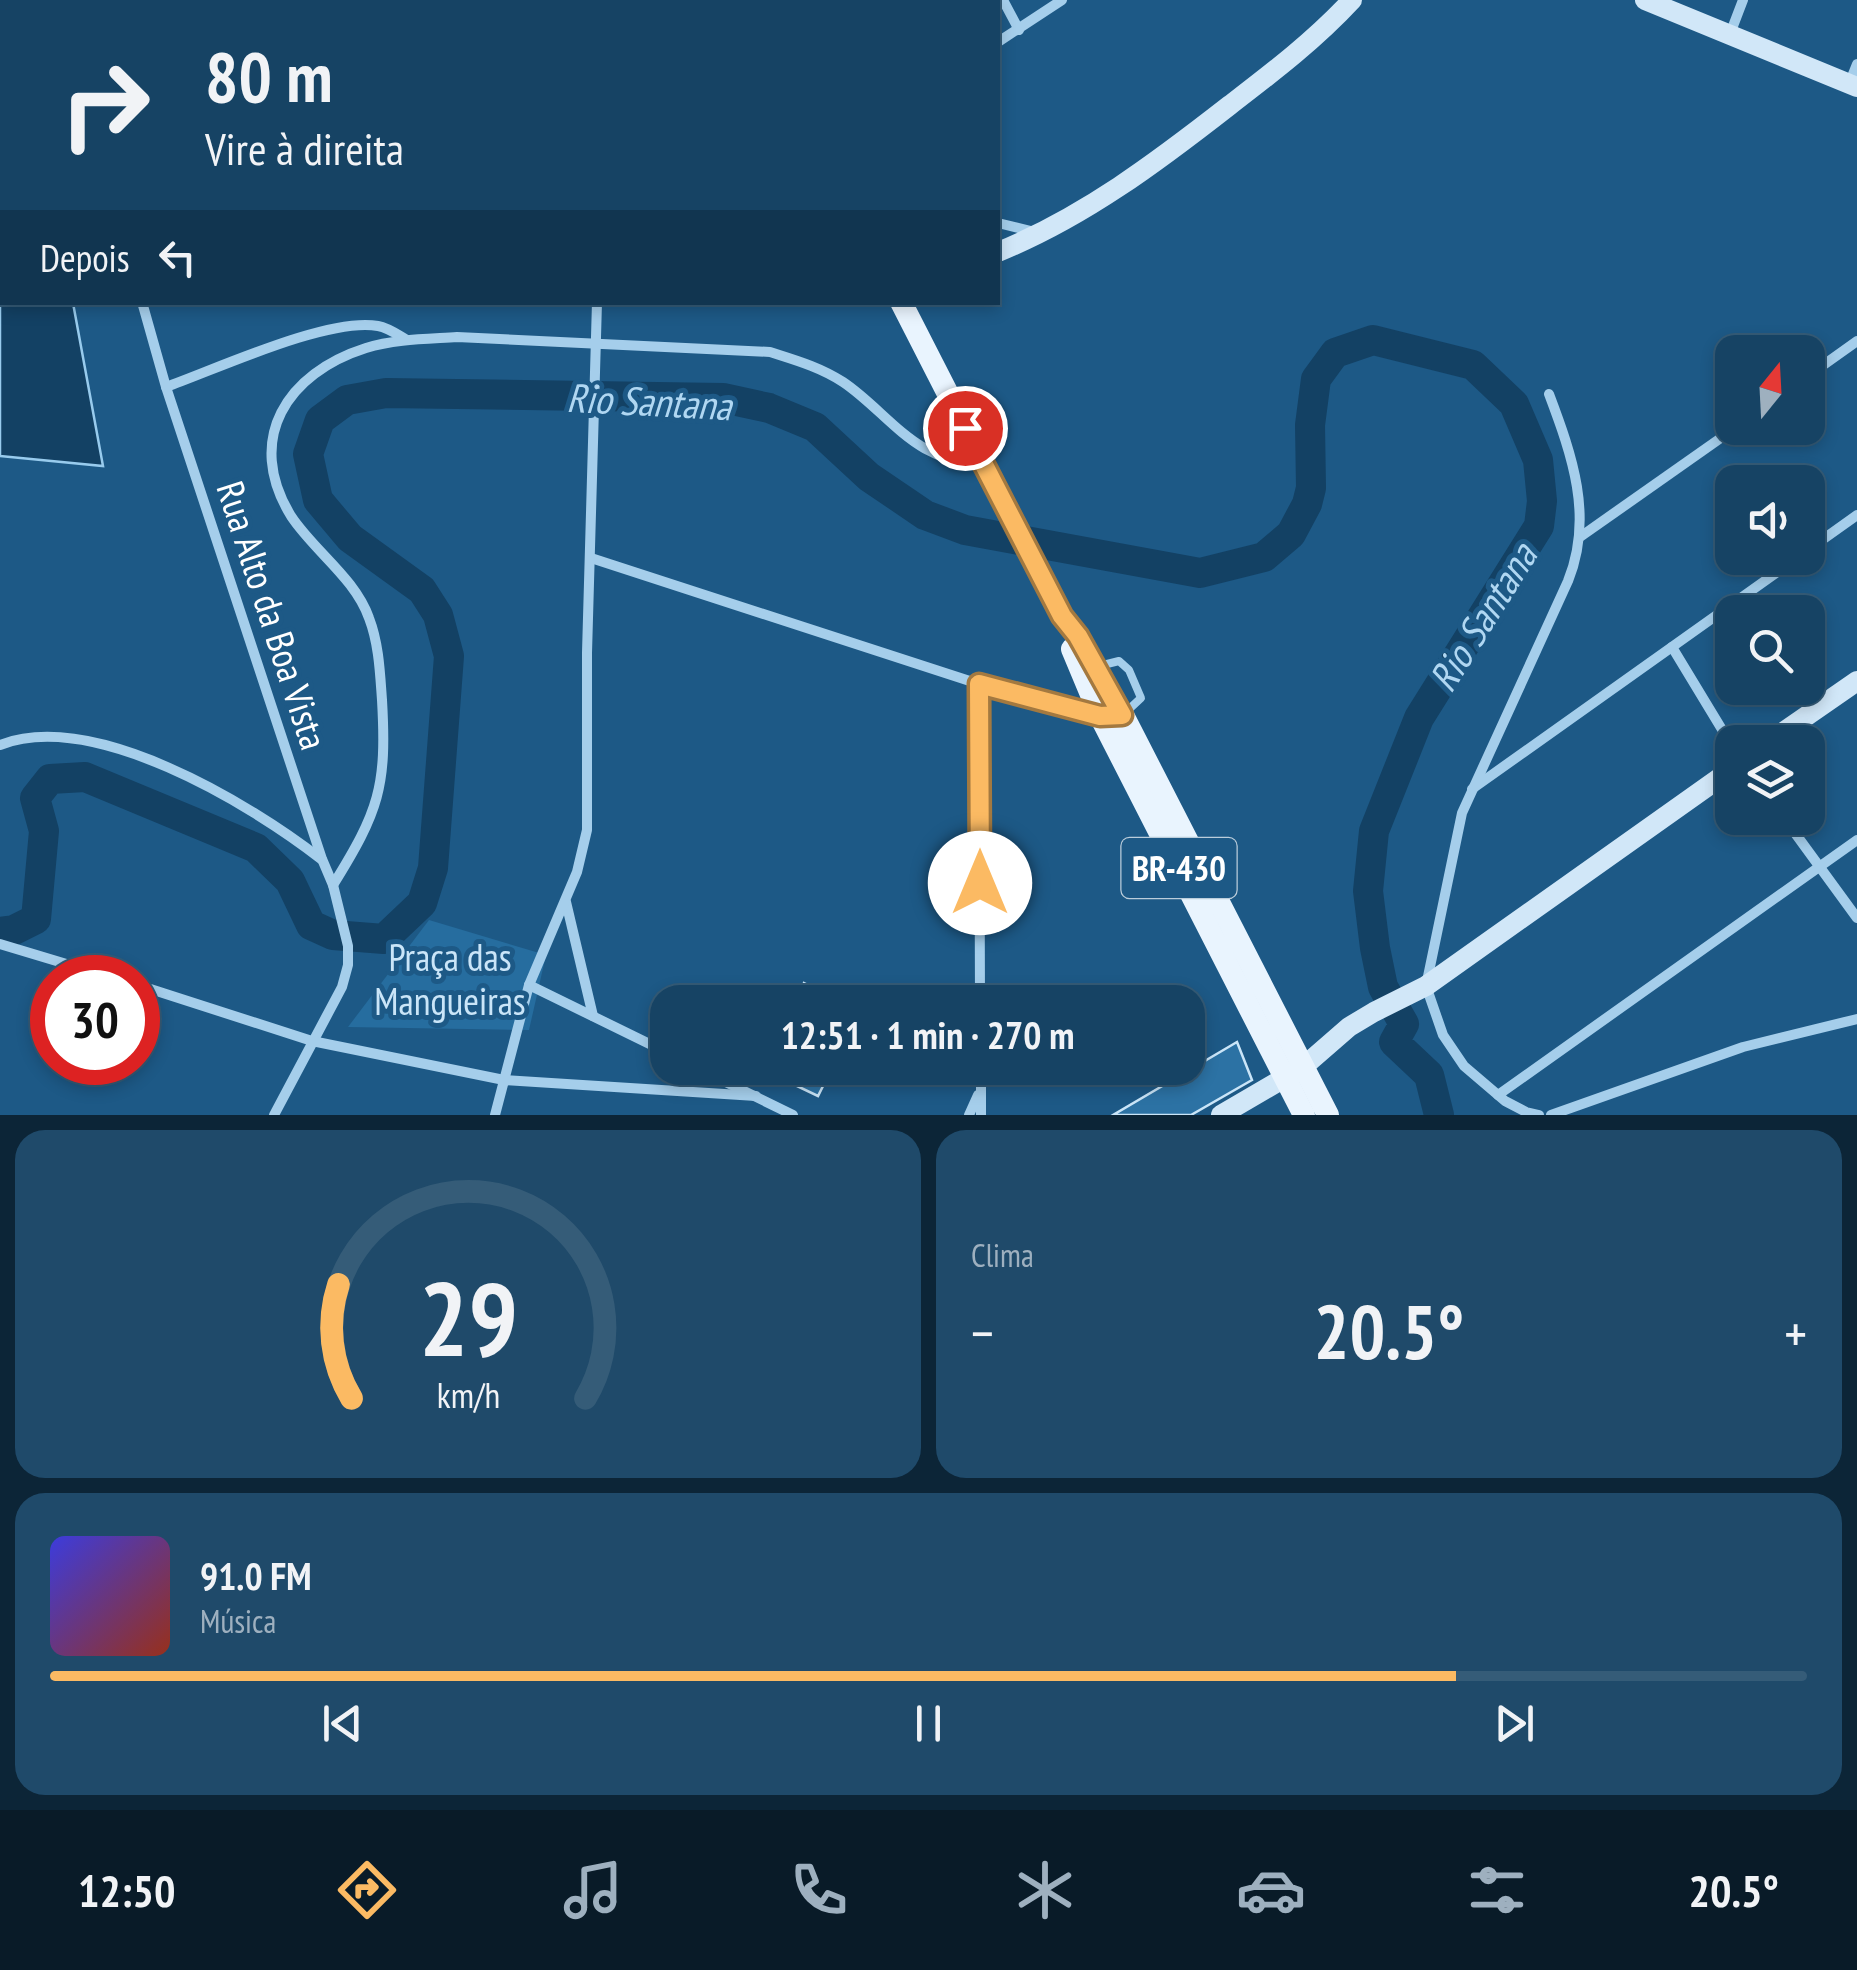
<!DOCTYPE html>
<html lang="pt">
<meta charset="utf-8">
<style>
body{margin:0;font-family:"PT Sans Narrow",sans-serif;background:#1f4a6a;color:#f1f3f6;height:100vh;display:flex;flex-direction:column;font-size:38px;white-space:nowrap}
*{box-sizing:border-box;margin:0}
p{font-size:32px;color:#9eb0bf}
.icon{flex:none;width:55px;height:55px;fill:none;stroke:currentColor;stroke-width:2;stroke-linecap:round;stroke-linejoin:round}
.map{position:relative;height:1115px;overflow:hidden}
.drawer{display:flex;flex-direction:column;gap:15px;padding:15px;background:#0c2537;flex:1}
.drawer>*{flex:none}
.top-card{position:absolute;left:0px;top:0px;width:1000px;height:305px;box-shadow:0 5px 15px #0003,0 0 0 2px #355c78;background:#164364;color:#f1f3f6;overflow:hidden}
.needle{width:65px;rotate:18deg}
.tools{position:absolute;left:1715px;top:335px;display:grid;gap:20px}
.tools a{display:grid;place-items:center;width:110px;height:110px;border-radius:20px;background:#164364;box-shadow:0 5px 15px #0003,0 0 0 2px #355c78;font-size:50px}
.speed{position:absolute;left:30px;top:955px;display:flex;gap:20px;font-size:50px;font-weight:700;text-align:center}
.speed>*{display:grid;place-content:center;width:130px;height:130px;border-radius:50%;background:#164364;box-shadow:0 5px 15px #0003,0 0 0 2px #355c78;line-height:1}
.speed .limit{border:15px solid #d22;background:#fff;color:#111}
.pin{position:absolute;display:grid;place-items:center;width:85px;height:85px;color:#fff;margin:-42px;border:5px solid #fff;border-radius:50%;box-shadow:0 2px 10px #0007}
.me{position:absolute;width:110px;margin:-55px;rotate:0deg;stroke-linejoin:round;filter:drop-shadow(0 0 8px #0008)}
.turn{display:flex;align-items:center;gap:35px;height:210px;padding:0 40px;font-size:45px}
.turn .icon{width:130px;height:130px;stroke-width:2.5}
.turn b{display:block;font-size:70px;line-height:85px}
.then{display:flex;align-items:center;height:95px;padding:0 40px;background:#0003;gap:20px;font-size:38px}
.big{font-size:75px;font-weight:700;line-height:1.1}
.drawer .card{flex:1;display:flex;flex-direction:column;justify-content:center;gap:15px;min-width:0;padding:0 35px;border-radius:30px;background:#1f4a6a}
.drawer .dial{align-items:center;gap:0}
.dial svg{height:260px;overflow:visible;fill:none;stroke:#355c78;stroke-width:7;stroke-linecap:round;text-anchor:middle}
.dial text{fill:#f1f3f6;stroke:none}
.song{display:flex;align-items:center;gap:30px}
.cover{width:120px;height:120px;border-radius:15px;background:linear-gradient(135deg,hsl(240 70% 55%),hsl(10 70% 35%))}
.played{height:10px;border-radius:5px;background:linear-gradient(90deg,#fbba63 80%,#355c78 80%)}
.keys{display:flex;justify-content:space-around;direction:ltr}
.heat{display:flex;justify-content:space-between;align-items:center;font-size:55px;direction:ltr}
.drawer .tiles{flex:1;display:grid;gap:15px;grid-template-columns:1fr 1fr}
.card:last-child{grid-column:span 2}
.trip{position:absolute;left:650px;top:985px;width:555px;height:100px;border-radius:30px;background:#164364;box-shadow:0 5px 15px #0003,0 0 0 2px #355c78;font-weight:700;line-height:100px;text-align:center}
.dock{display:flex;height:160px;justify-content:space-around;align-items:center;background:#091b28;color:#9eb0bf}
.dock .icon{width:70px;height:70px}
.dock .active{color:#fbba63}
.dock b{font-size:45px;color:#f1f3f6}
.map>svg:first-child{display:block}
.green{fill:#266d9f}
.water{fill:#134164;stroke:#98cbed;stroke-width:2.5}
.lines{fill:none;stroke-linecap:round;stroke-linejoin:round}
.river{stroke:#134164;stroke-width:30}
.building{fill:#2c72a4;stroke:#cae5f8;stroke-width:2.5}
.lane{stroke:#a5ceeb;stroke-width:8}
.street{stroke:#a5ceeb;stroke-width:10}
.secondary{stroke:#d1e7f8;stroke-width:20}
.primary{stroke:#e9f4fe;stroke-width:22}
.route-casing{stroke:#a37940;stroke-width:25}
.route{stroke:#fbba63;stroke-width:18}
.labels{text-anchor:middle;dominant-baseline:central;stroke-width:10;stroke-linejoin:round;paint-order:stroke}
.shield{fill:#1d5986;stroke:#bbcddb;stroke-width:2.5}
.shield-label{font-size:35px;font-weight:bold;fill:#fff}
.street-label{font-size:38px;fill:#fff;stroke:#1d5986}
.park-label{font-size:38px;fill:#cae5f8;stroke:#1d5986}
.water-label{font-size:40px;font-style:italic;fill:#b0d7f2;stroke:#1d5986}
</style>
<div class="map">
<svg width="1857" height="1115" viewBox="0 0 1857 1115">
<rect width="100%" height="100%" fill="#1d5986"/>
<path class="green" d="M429 920 546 955 529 1030 348 1027Z"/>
<path class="water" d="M0 213H2V302L73 303 103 466 0 456Z"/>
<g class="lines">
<path class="river" d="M0 932 14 930 36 919 44 831 35 798 50 779 85 777 256 848 290 881 311 925 333 935 384 939 422 903 433 868 449 656 438 615 422 590 350 538 318 500 308 454 320 420 347 400 386 393 723 398 769 408 815 427 869 477 925 515 965 530 1200 573 1264 557 1291 534 1307 504 1311 488 1310 425 1316 379 1335 353 1373 340 1473 365 1514 404 1538 460 1542 501 1539 526 1419 718 1374 831 1368 891 1375 948 1383 987 1404 1024 1394 1042 1429 1075 1439 1115"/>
</g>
<g class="building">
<path d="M804 983 843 1002H794Z"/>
<path d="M1237 1042 1252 1080 1191 1115H1113Z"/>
<path d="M759 1068H832L818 1096Z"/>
</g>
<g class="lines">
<path class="lane" d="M1099 666 1119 661 1129 670 1141 698 1126 712"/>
<g class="street">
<path d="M278 0V2"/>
<path d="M435 0 436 2"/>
<path d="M1003 0 1019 30"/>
<path d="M41 2 47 0"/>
<path d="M769 2 770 0"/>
<path d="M0 20 2 19"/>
<path d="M1730 34 1743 0"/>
<path d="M998 42 1062 0"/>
<path d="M1849 84 1857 64"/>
<path d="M998 223 1035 232"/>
<path d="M142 302 166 387 322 859 333 885 348 946V965L342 987 274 1115"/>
<path d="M1808 376 1857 341"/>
<path d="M166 387C217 369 328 317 378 326 389 328 398 335 407 340"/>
<path d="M1580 537 1735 428"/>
<path d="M1808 550 1857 515"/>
<path d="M591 558 979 684 1096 715"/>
<path d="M1672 647 1732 746"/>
<path d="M979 684 980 1002"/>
<path d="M0 745C93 709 249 803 321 859"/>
<path d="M1472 789 1797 558"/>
<path d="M1784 818 1857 918"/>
<path d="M333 885C379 811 387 787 382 700 380 673 379 644 369 618 355 578 314 551 291 516 244 439 287 373 366 348 395 339 427 339 457 337L770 352C795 360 820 367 843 382 888 412 919 468 981 460"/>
<path d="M566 902 593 1016"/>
<path d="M0 944 113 978"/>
<path d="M138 985 312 1041 504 1080 756 1096"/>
<path d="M529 985 668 1053"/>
<path d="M697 1068 793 1115"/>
<path d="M981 1068V1115"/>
<path d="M1498 1095 1857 840"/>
<path d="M495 1115 529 985 577 872 587 830V653L597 302"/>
<path d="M969 1115 978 1095"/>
<path d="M1539 1115 1526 1112 1505 1101 1464 1066 1443 1035 1426 986 1462 813 1568 581C1594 517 1572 455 1549 394"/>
<path d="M1551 1115 1743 1047 1857 1019"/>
</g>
<g class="secondary">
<path d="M1645 0 1857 87"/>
<path d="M998 252C1084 217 1157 162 1230 105 1273 72 1315 40 1352 0"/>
<path d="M1769 742 1857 681"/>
<path d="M1221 1115 1303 1067 1349 1027 1374 1012 1426 986 1732 769"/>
</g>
<g class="primary">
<path d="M752 0 753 2"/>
<path d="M901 302 1062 617 1078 636 1123 715 1328 1115"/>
<path d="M1072 649 1100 716 1304 1115"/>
</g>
</g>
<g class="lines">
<g class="route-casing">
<path id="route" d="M965 428 1062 616 1078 636 1122 715 1100 716 979 684 980 883"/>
</g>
<use href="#route" class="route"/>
</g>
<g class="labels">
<rect class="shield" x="1121.5" y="838" width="115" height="60" rx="8"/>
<g class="shield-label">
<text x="1179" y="868">BR-430</text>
</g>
<g class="street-label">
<text transform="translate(273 615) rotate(72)">Rua Alto da Boa Vista</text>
</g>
<g class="park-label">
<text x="450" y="956">Praça das<tspan x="450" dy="44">Mangueiras</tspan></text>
</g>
<g class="water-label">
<text transform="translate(649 401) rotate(3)">Rio Santana</text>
<text transform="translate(1482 617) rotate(-58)">Rio Santana</text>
</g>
</g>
</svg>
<div class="tools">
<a><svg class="needle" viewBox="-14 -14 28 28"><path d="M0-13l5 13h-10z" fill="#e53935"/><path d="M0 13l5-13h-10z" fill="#9eb0bf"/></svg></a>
<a><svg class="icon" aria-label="sound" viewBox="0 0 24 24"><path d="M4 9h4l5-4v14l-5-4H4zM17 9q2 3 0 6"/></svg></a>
<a><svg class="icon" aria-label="search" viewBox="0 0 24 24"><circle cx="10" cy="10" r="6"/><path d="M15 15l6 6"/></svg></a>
<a><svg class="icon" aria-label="layers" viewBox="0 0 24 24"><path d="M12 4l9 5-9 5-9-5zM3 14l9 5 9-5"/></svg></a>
</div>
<div class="speed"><div class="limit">30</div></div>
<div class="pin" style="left:965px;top:428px;background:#d93025"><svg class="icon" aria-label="arrive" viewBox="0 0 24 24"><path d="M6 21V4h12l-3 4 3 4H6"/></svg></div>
<svg class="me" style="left:980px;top:883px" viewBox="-20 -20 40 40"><circle r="19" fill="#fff"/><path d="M0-13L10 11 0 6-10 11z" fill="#fbba63"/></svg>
<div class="trip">12:51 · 1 min · 270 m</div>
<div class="top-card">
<div class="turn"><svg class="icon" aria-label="right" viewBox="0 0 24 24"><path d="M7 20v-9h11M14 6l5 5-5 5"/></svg><div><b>80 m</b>Vire à direita</div></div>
<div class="then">Depois<svg class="icon" aria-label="left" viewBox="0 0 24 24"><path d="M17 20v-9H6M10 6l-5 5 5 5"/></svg></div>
</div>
</div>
<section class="drawer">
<div class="tiles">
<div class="card dial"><svg viewBox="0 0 100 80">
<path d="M14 69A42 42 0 1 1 86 69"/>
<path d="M14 69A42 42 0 0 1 10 34" stroke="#fbba63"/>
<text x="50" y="56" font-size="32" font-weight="700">29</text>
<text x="50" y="72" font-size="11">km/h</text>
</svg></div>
<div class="card"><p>Clima</p>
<div class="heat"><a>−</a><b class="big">20.5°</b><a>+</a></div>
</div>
<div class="card">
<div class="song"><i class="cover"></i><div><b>91.0 FM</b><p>Música</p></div></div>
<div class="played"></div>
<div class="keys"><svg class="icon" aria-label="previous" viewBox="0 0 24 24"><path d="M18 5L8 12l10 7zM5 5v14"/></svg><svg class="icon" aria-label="pause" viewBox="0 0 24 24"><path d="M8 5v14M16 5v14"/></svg><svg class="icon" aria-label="next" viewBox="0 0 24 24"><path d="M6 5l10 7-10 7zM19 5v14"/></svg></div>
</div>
</div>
</section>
<nav class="dock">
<b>12:50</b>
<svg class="icon active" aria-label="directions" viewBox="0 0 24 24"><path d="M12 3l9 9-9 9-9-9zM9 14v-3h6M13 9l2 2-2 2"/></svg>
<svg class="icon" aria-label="music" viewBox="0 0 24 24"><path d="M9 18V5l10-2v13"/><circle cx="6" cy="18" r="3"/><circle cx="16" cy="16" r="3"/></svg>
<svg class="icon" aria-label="phone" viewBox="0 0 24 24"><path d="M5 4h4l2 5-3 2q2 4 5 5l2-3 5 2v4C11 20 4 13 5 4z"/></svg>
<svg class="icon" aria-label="climate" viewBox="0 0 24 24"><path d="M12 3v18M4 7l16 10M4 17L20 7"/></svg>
<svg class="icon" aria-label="car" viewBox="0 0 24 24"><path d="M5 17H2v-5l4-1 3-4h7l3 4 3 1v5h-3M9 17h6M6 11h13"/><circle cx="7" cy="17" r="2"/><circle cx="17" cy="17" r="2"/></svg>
<svg class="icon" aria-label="filters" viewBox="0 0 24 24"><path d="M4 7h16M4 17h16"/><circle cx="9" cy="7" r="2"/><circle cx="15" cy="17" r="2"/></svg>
<b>20.5°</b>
</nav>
